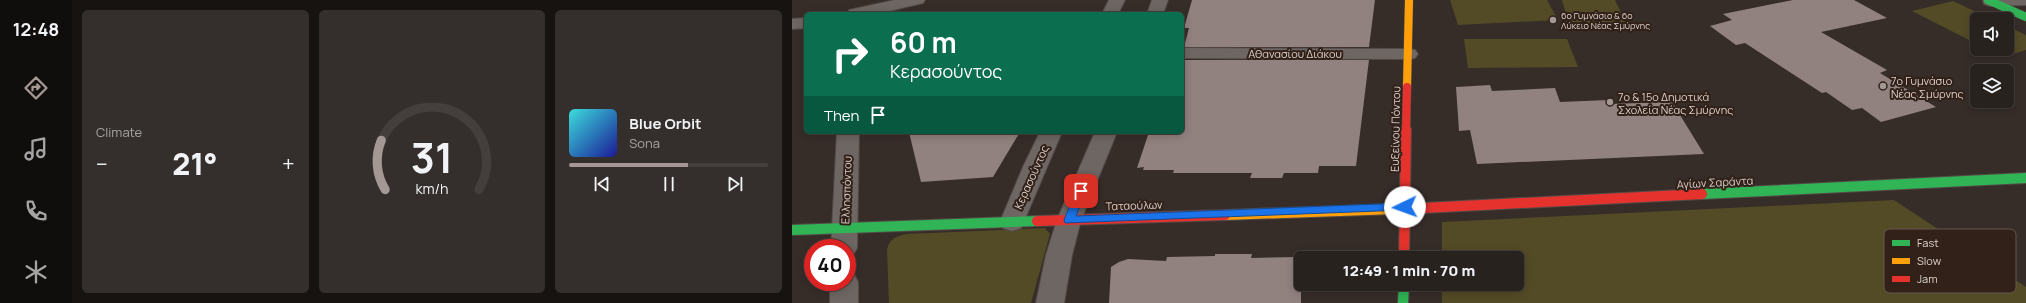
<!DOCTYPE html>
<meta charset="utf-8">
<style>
body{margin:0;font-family:Manrope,sans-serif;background:#342f2c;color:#f1f3f6;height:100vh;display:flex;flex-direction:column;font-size:15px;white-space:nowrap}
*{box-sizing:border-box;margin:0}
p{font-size:13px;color:#a5a4a4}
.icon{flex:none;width:22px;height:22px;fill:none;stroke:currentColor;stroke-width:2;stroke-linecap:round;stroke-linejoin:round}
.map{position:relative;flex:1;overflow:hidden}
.sheet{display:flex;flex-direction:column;gap:10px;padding:10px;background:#161311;width:720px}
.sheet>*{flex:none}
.guide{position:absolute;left:12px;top:12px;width:380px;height:122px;border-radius:6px;box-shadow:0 2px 10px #0003,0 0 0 1px #443f3d;background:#0b6e4f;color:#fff;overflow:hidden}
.controls{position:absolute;left:1178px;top:12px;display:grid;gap:8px}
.controls a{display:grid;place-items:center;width:44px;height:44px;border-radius:6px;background:#28221f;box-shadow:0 2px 10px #0003,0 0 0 1px #443f3d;font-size:20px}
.speed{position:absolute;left:12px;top:239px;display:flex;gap:8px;font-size:20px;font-weight:700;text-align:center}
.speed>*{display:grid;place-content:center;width:52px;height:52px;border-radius:50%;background:#28221f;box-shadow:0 2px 10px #0003,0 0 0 1px #443f3d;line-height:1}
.speed .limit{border:6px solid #d22;background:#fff;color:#111}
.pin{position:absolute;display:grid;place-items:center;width:34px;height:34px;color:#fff;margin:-17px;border-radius:8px;box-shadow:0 2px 6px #0006}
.me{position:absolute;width:44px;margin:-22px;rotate:267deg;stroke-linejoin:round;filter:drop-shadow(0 0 3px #0008)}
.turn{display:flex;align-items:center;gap:14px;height:84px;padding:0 20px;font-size:18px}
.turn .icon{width:52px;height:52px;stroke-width:2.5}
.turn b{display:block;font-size:28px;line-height:34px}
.then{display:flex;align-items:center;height:38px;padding:0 20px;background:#0003;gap:8px;font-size:15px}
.big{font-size:30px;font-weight:800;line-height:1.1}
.sheet .card{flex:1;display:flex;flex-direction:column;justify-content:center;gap:6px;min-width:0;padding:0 14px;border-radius:6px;background:#342f2c}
.sheet .dial{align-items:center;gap:0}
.dial svg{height:104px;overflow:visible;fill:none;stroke:#443f3d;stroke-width:7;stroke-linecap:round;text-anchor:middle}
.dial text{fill:#f1f3f6;stroke:none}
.song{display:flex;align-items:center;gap:12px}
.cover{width:48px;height:48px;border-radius:6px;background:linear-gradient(135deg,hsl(180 70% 55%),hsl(240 70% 35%))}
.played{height:4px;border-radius:2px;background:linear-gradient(90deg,#a39893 60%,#443f3d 60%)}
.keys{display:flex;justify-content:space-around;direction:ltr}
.heat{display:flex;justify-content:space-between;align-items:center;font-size:22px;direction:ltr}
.sheet .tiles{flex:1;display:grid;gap:10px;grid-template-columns:repeat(3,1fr)}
.trip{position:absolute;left:502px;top:251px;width:230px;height:40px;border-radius:6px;background:#28221f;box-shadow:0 2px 10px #0003,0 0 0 1px #443f3d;font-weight:800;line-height:40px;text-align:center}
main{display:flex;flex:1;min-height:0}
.dock{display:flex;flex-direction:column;width:72px;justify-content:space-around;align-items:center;background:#100e0c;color:#a5a4a4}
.dock .icon{width:28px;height:28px}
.dock .current{color:#a39893}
.dock b{font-size:18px;color:#f1f3f6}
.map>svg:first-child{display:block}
.green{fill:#534a26}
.building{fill:#91817f}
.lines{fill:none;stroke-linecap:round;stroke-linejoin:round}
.street-casing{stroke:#534a47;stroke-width:2}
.fast-far1-casing{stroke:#534a47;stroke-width:9}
.fast-casing{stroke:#534a47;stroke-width:12}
.slow-far1-casing{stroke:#534a47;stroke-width:9}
.slow-casing{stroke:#534a47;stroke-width:12}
.jam-far1-casing{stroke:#534a47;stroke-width:9}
.jam-casing{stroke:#534a47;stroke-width:12}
.street{fill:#6d6662;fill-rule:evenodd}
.fast-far1{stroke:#30b455;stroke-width:8}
.fast{stroke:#30b455;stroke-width:10}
.slow-far1{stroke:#ff9f0a;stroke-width:8}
.slow{stroke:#ff9f0a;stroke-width:10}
.jam-far1{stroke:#e5322d;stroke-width:8}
.jam{stroke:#e5322d;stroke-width:10}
.route{fill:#1a73e8;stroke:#114b97}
.poi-dot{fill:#a39893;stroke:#312119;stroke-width:1.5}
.labels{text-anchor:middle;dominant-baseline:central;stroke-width:4;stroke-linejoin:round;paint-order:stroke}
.far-poi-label{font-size:9px;fill:#ddd1cc;stroke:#312119;text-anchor:start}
.street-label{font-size:11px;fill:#ddd1cc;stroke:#312119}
.poi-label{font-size:11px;fill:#ddd1cc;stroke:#312119;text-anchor:start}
.key{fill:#312119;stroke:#65564f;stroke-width:1}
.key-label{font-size:11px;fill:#ddd1cc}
</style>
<main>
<nav class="dock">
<b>12:48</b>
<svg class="icon current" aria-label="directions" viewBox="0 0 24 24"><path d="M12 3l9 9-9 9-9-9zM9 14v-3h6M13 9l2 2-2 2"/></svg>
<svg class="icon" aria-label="music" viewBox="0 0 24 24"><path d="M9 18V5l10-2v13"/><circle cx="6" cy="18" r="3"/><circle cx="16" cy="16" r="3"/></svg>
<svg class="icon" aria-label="phone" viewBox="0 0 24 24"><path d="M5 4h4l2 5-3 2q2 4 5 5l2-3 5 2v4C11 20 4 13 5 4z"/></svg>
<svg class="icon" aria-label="climate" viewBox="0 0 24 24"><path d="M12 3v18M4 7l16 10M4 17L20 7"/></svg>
</nav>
<section class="sheet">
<div class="tiles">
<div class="card"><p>Climate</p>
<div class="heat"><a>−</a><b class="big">21°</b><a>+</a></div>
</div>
<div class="card dial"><svg viewBox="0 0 100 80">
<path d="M14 69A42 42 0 1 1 86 69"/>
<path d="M14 69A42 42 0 0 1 11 31" stroke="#a39893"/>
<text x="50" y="56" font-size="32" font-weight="700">31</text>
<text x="50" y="72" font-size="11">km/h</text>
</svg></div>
<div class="card">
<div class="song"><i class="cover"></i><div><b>Blue Orbit</b><p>Sona</p></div></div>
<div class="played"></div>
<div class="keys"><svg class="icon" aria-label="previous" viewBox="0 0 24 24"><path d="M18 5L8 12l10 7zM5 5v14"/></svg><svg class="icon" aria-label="pause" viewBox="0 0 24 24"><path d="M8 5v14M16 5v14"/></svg><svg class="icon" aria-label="next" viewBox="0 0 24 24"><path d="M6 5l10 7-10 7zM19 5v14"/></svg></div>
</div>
</div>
</section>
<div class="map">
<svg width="1234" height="303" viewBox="0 0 1234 303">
<rect width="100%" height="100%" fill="#362d29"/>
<g class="green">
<path d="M658 0H755L766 20 666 25Z"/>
<path d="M770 0H823L834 24H777Z"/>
<path d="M1161 1 1199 19H1185V44L1120 11Z"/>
<path d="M1215 26 1234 35V50L1210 57 1195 49H1215Z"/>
<path d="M672 39H775L786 67 676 68Z"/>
<path d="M1102 200 1234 287V303H650V284H725V258H650V222Z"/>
<path d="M253 228 258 234 239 303H97L95 249C98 238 105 236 115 234Z"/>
</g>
<g class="building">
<path d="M400 0H583L577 47H392L397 28H392Z"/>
<path d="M1001 0H1062L1095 18 1029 32 1095 70 1088 73 1144 107 1089 122 1070 108 1060 110 1034 92 1030 93 953 43 944 45 918 26 940 20 931 14Z"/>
<path d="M390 60H577L564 166H527L526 173H492L490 178H458L460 173H381L382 170H351L352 167 345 168 357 132H390Z"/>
<path d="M698 85 700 91 763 88 768 102 816 100 818 104 880 102 912 154 685 164 678 130 667 131 664 87Z"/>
<path d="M117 132H228L201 177 129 182Z"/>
<path d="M423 254H460L459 258 505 257V260H509V303H317L319 267 327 262 336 259 374 261 375 257 423 256Z"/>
</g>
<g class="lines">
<g class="street-casing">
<g id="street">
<path d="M103 0H133L131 3 85 14H55L57 10Z"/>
<path d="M317 0H333L326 14H310Z"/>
<path d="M360 0H376L371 14H355Z"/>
<path d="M1191 0H1234V5L1198 6 1192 4Z"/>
<path d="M14 18V28L0 29V19Z"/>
<path d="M390 48 617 49 623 50 626 54 623 58 617 59 390 58Z"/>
<path d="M45 132H67L65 248 61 255 55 257V248H39Z"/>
<path d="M248 132H270L229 228 220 231 211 228 208 222 231 167Z"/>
<path d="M303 132H325L289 220 280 255 272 303H244L254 255 265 220Z"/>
<path d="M55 272 62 274 66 282V303H38V282H55Z"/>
</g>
</g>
<g class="fast-far1-casing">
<path id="fast-far1" d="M1196 0 1234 17"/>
</g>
<g class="fast-casing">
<g id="fast">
<path d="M910 194 1234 178"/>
<path d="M0 230 245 221"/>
<path d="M611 303 612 284"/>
</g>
</g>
<g class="slow-far1-casing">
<path id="slow-far1" d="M615 87 617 0"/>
</g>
<g class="slow-casing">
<path id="slow" d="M433 215 631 208"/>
</g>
<g class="jam-far1-casing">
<path id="jam-far1" d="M614 131 615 87"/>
</g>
<g class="jam-casing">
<g id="jam">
<path d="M631 208 910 194"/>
<path d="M245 221 433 215"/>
<path d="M612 258 614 130"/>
</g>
</g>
<use href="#street" class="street"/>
<use href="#fast-far1" class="fast-far1"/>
<use href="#fast" class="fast"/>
<use href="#slow-far1" class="slow-far1"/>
<use href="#slow" class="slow"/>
<use href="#jam-far1" class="jam-far1"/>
<use href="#jam" class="jam"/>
</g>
<path class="route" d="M289 187 294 191 284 216 613 203 618 207 613 210 273 223 272 220 284 191Z"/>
<g class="poi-dot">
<circle cx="761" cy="20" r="4"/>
<circle cx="1091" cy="86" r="4"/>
<circle cx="818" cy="102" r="4"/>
</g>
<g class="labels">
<g class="far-poi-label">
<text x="769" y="15">6ο Γυμνάσιο &amp; 6ο<tspan x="769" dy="10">Λύκειο Νέας Σμύρνης</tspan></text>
</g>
<g class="street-label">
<text x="503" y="53">Αθανασίου Διάκου</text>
<text transform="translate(603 129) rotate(-89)">Ευξείνου Πόντου</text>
<text transform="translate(239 177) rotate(-66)">Κερασούντος</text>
<text transform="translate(923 182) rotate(-3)">Αγίων Σαράντα</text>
<text transform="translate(54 190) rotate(-88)">Ελλησπόντου</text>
<text transform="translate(342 205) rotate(-2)">Ταταούλων</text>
</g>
<g class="poi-label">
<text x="1099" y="80">7ο Γυμνάσιο<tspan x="1099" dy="13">Νέας Σμύρνης</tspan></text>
<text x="826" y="96">7ο &amp; 15ο Δημοτικά<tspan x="826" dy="13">Σχολεία Νέας Σμύρνης</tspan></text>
</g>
</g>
<rect x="1092" y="229" width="132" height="64" rx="6" class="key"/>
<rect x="1100" y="240" width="18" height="6" fill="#30b455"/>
<rect x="1100" y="258" width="18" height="6" fill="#ff9f0a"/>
<rect x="1100" y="276" width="18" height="6" fill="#e5322d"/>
<g class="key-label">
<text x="1125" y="247">Fast</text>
<text x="1125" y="265">Slow</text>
<text x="1125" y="283">Jam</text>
</g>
</svg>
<div class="controls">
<a><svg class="icon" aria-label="sound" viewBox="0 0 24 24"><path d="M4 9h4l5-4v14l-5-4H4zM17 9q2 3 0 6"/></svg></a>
<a><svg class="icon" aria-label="layers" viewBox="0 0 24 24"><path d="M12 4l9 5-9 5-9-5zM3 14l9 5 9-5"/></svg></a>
</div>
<div class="speed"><div class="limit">40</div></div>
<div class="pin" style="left:289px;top:191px;background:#d93025"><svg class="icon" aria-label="arrive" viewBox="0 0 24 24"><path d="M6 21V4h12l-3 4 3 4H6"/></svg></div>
<svg class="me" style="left:613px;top:207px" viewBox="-20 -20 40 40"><circle r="19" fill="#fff"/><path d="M0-13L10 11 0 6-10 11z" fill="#1a73e8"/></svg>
<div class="trip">12:49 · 1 min · 70 m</div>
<div class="guide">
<div class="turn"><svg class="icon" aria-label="right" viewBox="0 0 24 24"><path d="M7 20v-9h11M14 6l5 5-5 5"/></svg><div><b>60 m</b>Κερασούντος</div></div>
<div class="then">Then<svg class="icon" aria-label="arrive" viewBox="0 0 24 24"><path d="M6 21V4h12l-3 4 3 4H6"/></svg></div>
</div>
</div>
</main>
